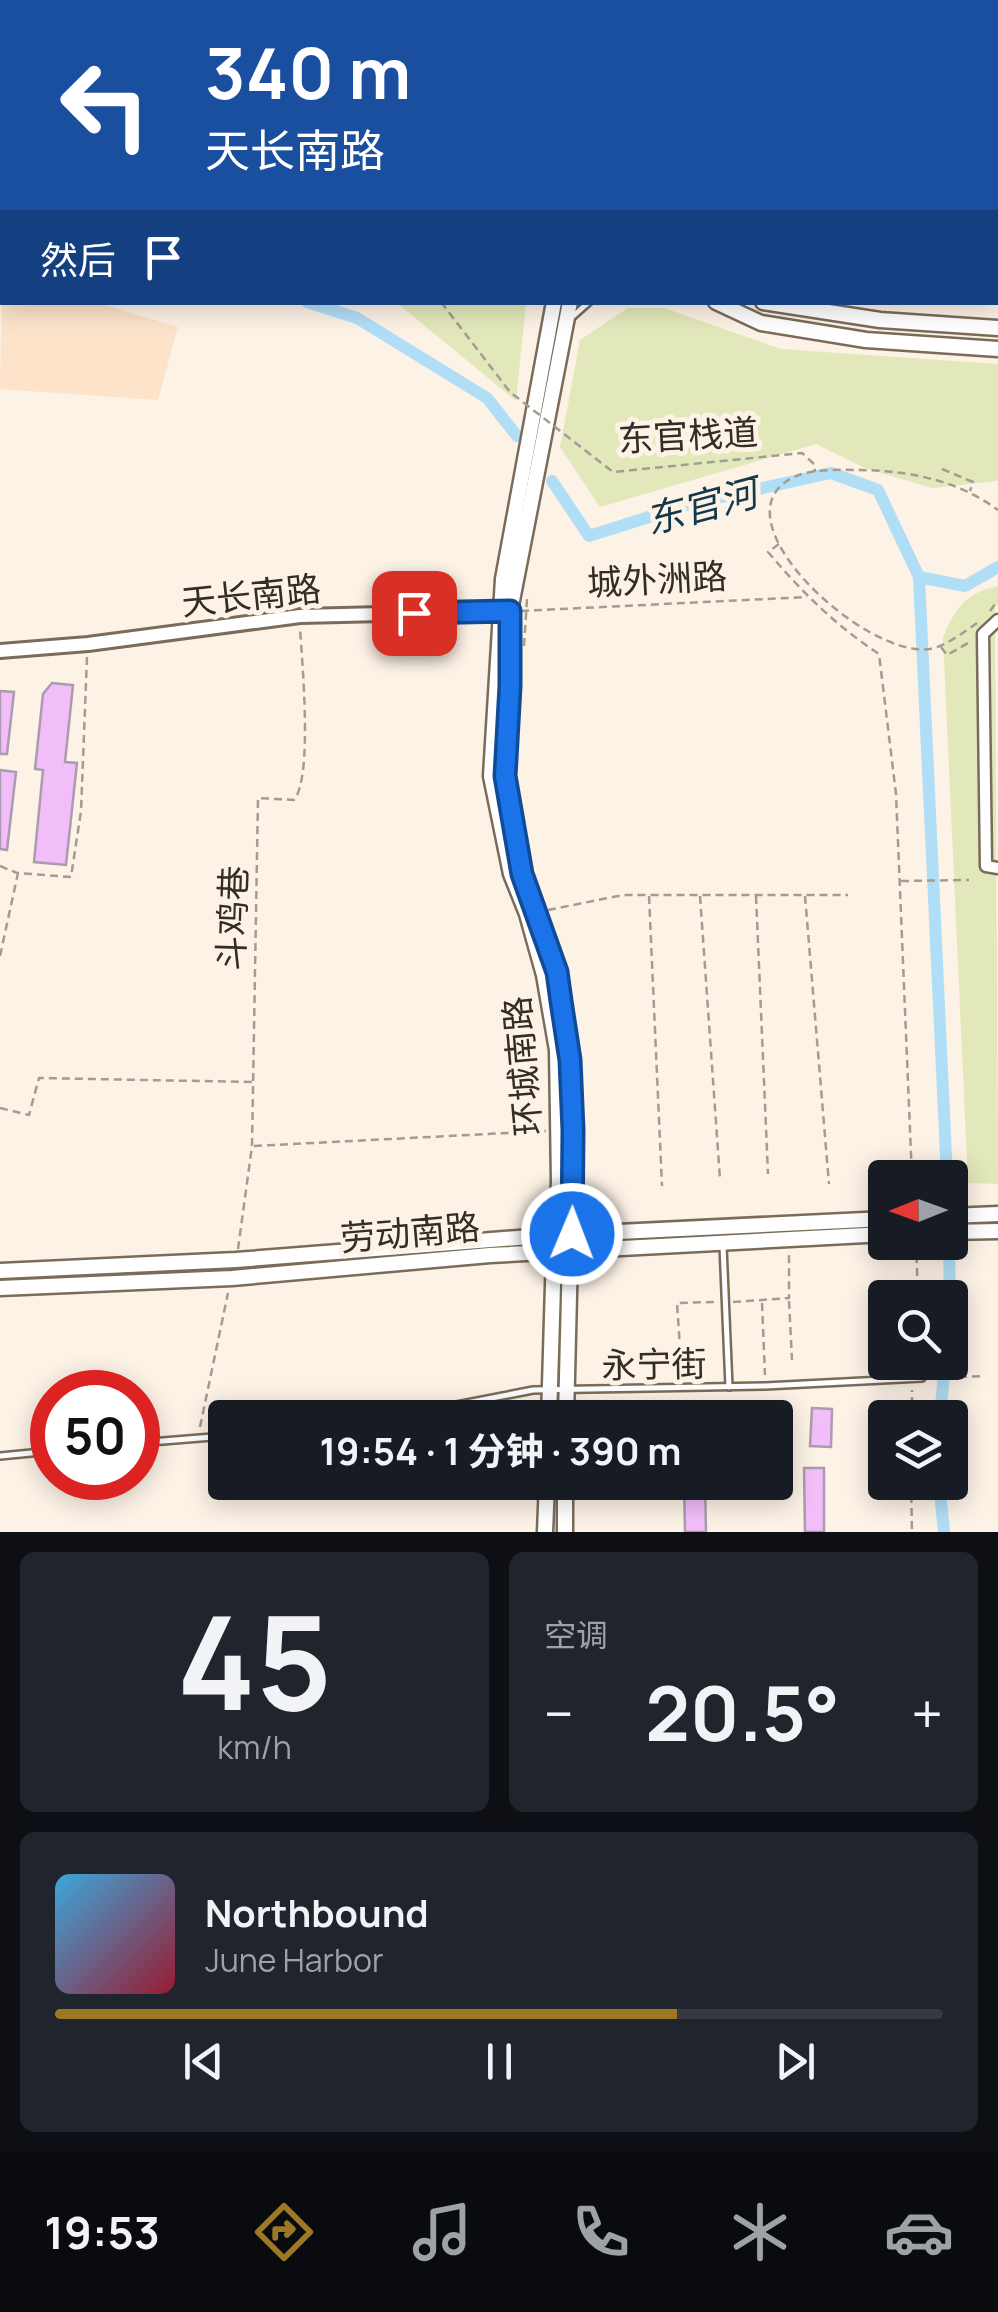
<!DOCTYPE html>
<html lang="zh">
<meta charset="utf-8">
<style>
body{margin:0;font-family:Manrope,"Noto Sans SC",sans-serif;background:#20242c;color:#f1f3f6;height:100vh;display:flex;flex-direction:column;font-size:38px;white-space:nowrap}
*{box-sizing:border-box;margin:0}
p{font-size:32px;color:#9ea1a6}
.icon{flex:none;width:55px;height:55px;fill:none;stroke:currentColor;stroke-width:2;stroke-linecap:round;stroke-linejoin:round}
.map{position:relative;height:1532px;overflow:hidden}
.details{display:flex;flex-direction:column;gap:20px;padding:20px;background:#0d0f14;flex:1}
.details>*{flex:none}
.hud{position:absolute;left:0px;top:0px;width:1000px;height:305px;box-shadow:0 5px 25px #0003;background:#1a4fa0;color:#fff;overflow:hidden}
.needle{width:65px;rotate:269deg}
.controls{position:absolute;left:868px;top:1160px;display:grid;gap:20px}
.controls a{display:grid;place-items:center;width:100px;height:100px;border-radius:10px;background:#171b24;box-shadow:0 5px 25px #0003;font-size:50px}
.speed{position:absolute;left:30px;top:1370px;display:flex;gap:20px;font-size:50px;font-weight:700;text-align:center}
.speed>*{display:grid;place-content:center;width:130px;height:130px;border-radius:50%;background:#171b24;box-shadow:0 5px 25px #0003;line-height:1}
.speed .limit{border:15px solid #d22;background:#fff;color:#111}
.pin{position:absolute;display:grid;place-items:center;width:85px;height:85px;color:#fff;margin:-42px;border-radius:20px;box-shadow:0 5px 15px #0006}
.me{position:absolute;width:110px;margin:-55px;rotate:1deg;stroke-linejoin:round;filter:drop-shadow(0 0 8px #0008)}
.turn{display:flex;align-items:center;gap:35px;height:210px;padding:0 40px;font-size:45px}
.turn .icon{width:130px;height:130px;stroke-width:2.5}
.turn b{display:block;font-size:70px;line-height:85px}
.then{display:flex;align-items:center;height:95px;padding:0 40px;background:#0003;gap:20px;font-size:38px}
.big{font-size:75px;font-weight:700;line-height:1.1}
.details .tile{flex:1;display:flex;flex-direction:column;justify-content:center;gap:15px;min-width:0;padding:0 35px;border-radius:15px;background:#20242c}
.details .dial{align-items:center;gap:0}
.dial b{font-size:130px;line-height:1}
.song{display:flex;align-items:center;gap:30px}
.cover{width:120px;height:120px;border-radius:15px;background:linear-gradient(135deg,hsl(200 70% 55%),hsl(350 70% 35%))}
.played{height:10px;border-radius:5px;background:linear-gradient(90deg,#9c7824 70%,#363941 70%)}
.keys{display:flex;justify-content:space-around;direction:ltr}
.heat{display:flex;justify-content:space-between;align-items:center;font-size:55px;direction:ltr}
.details .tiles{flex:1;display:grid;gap:20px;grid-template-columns:1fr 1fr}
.tile:last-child{grid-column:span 2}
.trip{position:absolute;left:208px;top:1400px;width:585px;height:100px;border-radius:10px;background:#171b24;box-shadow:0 5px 25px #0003;font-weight:700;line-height:100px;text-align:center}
.dock{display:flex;height:160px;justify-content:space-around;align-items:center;background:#090b0e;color:#9ea1a6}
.dock .icon{width:70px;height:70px}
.dock .active{color:#9c7824}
.dock b{font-size:45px;color:#f1f3f6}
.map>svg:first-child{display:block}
.built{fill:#fce3ca}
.green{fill:#e3e8bb}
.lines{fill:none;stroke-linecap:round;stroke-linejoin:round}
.canal{stroke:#b1def7;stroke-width:12}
.building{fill:#f1bef9;stroke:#ab9bae;stroke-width:2.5}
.service-casing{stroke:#7b6b5a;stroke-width:10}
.minor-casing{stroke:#7b6b5a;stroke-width:15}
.tertiary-casing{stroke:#7b6b5a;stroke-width:18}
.secondary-casing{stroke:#7b6b5a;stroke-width:19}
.path{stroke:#a49b91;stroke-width:2.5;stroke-dasharray:8 5;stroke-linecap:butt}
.service{stroke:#fff;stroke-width:5}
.minor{stroke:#fff;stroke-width:10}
.tertiary{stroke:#fff;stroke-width:12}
.secondary{stroke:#fff;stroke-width:14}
.path-bridge{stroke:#a49b91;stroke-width:2.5;stroke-dasharray:8 5;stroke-linecap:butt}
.route-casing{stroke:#114b97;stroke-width:25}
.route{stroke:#1a73e8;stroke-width:18}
.labels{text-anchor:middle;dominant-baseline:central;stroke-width:10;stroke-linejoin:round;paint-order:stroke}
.street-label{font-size:35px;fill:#342d26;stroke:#fdf2e6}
.water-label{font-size:38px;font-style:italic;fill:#143849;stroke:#fdf2e6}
</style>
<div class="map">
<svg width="998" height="1532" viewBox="0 0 998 1532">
<rect width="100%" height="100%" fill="#fdf2e6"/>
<path class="built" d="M2 284V302L98 303 178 327 158 400 0 389Z"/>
<g class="green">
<path d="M397 303H526L516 401Z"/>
<path d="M628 308H664L781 349 998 364V481L932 488 867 469 816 444 600 507 560 447 580 340Z"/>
<path d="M998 586V604L995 607 998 1184 968 1183 943 638C954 610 966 592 998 586Z"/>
</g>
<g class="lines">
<g class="canal">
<path d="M0 207 2 208"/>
<path d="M307 302 357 318 487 398 517 436"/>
<path d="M552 481 589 536 690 504 831 473 878 490 919 577 947 1178"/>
<path d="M919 577 965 586 998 567"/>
<path d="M949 1242 950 1306"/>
<path d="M940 1418 945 1362"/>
<path d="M939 1482 944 1532"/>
</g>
</g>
<g class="building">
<path d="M52 683 73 685 65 762 77 763 66 865 34 862 43 770 35 769 43 694Z"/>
<path d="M0 691 14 692 7 754H0Z"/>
<path d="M0 770 16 772 7 850 0 849Z"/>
<path d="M812 1408 832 1409 831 1447 810 1446Z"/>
<path d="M804 1468H824V1532H805Z"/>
<path d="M684 1482H705L706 1532H685Z"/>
</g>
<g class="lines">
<g class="service-casing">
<g id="service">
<path d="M571 318 589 302"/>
<path d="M723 1246 729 1387"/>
<path d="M389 1418 533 1390 765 1386 922 1378"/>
<path d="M138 1443 225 1436"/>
<path d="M0 1456 52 1451"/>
</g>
</g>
<g class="minor-casing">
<g id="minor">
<path d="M611 2V0"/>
<path d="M998 620 983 634 986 866 998 868"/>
</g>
</g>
<g class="tertiary-casing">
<path id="tertiary" d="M0 651 88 644 300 616 507 611"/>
</g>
<g class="secondary-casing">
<g id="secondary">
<path d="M0 92 2 93"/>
<path d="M0 124H2"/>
<path d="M716 302 761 323 866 340 998 349"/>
<path d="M763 302 880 320 998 328"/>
<path d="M950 1216 998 1214"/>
<path d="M950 1232 998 1231"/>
<path d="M0 1271 236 1260 556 1235 885 1219"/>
<path d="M0 1288 232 1278 490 1255 885 1234"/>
<path d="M549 1418 554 1252 559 1183 557 1050 544 975 527 914 511 874 491 776 503 579 554 302"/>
<path d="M566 1418 573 1130 570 1059 557 972 522 873 505 776 510 686V611L570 302"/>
<path d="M545 1532 547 1482"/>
<path d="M565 1532V1482"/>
</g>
</g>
<g class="path">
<path d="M0 163 2 164"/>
<path d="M942 469 973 482 970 491"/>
<path d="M779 544 768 552C801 591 835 625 879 654L896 794 912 1178"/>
<path d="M521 611 807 597"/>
<path d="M990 611 998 600"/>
<path d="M977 623C964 632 946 646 930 649 865 659 713 519 792 478 811 468 840 470 861 470 910 471 957 480 998 510"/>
<path d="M524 646 527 599"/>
<path d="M941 647 947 655 970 642"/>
<path d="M0 866 17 873"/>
<path d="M901 881 969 880"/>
<path d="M649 896 662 1186"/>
<path d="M700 896 720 1179"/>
<path d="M756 896 768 1174"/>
<path d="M805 896 829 1184"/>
<path d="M548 910 623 895H848"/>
<path d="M0 956 18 873 71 877 81 811 87 657"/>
<path d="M0 1108 29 1115 39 1078 252 1082"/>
<path d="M254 1146 546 1131"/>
<path d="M916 1242 918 1298"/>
<path d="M238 1249 252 1146 258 798 294 800C313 777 302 661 300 628"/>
<path d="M789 1301 792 1360"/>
<path d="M733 1302 789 1298V1253"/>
<path d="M762 1303 765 1375"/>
<path d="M682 1378 677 1303 715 1302"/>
<path d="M933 1378 985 1376"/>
<path d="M912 1418V1390"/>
<path d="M200 1427 228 1293"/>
<path d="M911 1482 912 1532"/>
</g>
<use href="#service" class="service"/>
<use href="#minor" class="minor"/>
<use href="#tertiary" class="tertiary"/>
<use href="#secondary" class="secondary"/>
<path class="path-bridge" d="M441 302 510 392 613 472 802 453 814 464 815 472"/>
</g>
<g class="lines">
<g class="route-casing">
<path id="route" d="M414 613 510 611V686L505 776 522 874 557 972 561 1001 570 1060 573 1130 572 1234"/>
</g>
<use href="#route" class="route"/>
</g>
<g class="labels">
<g class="street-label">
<text transform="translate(688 435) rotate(-3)">东官栈道</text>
<text transform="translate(657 579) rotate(-3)">城外洲路</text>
<text transform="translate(251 595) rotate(-6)">天长南路</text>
<text transform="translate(232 918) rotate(-88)">斗鸡巷</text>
<text transform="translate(522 1066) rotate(-95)">环城南路</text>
<text transform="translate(410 1232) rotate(-5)">劳动南路</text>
<text transform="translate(654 1364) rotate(-1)">永宁街</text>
</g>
<g class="water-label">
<text transform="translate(701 505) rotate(-15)">东官河</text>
</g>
</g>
</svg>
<div class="controls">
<a><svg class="needle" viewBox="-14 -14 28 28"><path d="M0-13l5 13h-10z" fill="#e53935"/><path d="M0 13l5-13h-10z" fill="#9ea1a6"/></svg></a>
<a><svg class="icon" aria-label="search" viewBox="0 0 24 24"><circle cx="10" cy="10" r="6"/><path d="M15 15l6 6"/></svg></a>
<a><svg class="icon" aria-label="layers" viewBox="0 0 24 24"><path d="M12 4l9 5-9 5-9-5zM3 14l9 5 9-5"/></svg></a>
</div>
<div class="speed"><div class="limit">50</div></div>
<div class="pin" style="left:414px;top:613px;background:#d93025"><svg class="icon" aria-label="arrive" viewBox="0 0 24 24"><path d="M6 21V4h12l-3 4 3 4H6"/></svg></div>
<svg class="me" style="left:572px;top:1234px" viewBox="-20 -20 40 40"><circle r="17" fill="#1a73e8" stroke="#fff" stroke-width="3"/><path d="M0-11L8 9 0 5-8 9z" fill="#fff"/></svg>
<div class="trip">19:54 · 1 分钟 · 390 m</div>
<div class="hud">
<div class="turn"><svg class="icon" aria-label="left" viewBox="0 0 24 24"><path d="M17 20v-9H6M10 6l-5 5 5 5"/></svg><div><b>340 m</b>天长南路</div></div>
<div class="then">然后<svg class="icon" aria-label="arrive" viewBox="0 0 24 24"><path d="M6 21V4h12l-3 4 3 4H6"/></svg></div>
</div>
</div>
<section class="details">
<div class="tiles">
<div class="tile dial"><b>45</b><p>km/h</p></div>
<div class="tile"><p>空调</p>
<div class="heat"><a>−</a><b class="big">20.5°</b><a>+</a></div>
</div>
<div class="tile">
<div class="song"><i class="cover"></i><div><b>Northbound</b><p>June Harbor</p></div></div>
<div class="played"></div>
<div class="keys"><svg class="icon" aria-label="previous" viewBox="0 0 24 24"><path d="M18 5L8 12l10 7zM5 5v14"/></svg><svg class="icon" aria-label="pause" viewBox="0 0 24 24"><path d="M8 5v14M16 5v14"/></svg><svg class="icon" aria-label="next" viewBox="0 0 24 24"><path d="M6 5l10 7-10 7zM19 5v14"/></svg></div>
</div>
</div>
</section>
<nav class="dock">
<b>19:53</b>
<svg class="icon active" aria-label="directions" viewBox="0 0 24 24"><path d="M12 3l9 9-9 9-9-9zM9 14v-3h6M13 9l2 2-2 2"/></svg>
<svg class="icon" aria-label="music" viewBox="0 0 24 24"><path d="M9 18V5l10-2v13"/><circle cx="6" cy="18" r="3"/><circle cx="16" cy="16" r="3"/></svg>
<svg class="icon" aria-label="phone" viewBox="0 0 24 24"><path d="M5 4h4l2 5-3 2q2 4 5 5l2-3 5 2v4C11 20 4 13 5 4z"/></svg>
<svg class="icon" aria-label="climate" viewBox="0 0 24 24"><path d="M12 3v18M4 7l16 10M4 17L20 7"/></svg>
<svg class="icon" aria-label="car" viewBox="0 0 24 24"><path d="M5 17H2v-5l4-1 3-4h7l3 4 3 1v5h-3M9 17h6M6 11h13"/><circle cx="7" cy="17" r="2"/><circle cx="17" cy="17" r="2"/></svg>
</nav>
